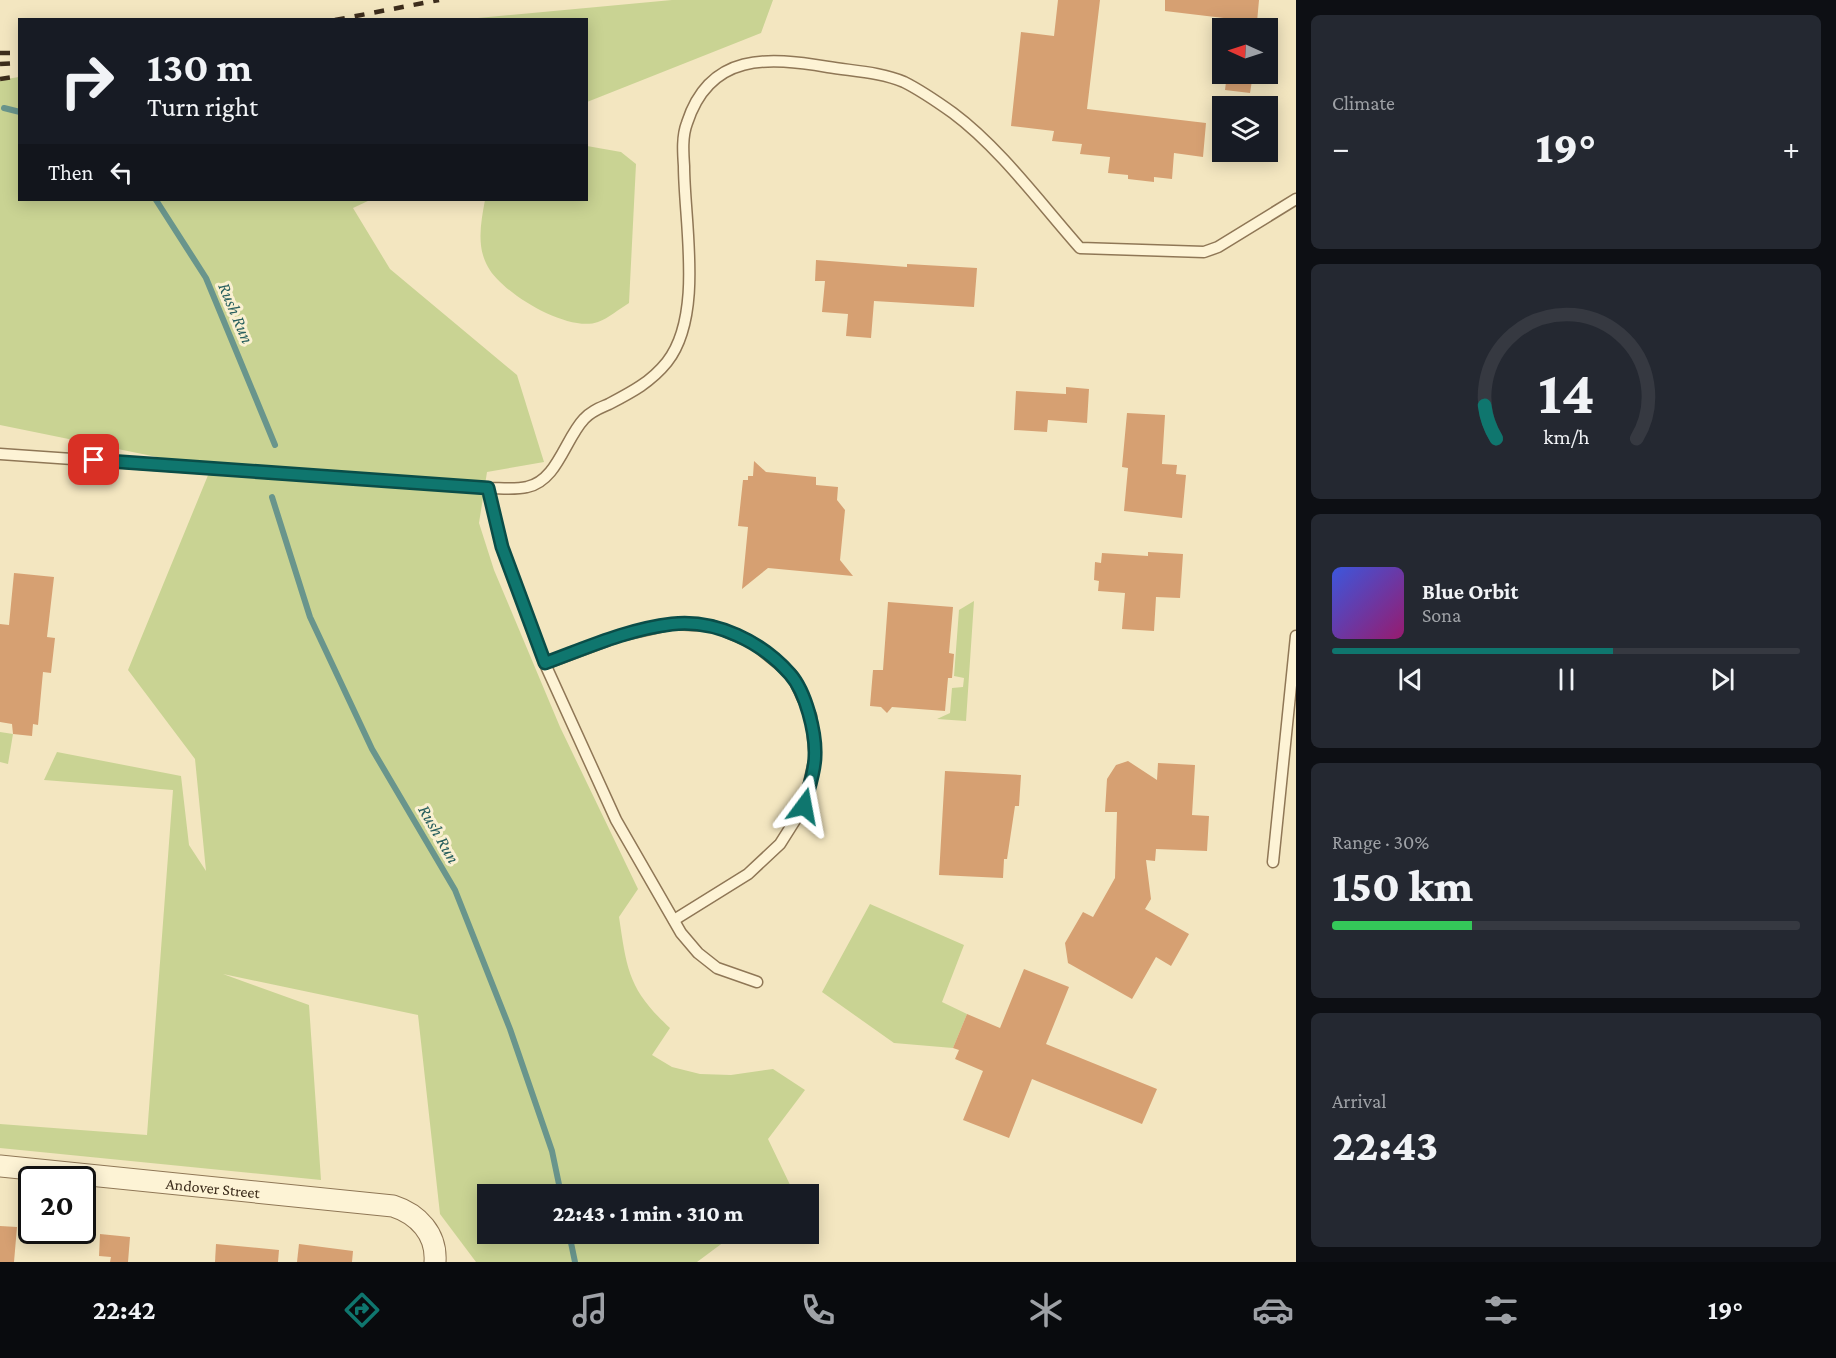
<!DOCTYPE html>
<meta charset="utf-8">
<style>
body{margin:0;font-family:"Crimson Pro",serif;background:#242831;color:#f1f3f6;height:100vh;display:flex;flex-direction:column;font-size:22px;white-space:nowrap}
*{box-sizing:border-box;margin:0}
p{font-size:20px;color:#9ea1a6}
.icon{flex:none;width:33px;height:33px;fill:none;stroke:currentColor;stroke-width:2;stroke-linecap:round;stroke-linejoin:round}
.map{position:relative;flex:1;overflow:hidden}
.sheet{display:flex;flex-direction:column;gap:15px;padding:15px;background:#0d0f14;width:540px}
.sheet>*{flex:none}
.top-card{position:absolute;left:18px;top:18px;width:570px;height:183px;border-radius:0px;box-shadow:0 3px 15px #0003;background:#171b24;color:#f1f3f6;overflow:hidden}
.needle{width:39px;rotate:273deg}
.buttons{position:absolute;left:1212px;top:18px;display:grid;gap:12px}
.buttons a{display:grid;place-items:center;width:66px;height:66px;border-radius:0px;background:#171b24;box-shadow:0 3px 15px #0003;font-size:30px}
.speed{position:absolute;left:18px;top:1166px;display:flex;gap:12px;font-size:30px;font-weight:700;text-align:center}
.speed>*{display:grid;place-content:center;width:78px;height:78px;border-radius:50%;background:#171b24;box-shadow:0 3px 15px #0003;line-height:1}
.speed .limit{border:3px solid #111;border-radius:9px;background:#fff;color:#111}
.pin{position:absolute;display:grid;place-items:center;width:51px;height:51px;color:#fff;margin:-26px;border-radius:12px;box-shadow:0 3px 9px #0006}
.me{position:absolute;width:66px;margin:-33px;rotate:13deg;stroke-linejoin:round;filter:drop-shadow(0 0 4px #0008)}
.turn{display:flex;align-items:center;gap:21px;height:126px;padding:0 30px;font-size:27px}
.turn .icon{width:78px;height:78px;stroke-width:2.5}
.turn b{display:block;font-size:42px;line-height:51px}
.then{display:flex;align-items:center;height:57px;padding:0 30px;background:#0003;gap:12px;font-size:22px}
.big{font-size:45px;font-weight:800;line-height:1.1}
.sheet .card{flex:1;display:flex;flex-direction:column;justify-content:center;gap:9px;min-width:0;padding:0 21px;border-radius:9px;background:#242831}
.sheet .dial{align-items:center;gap:0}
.dial svg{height:156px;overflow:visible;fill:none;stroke:#363941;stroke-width:7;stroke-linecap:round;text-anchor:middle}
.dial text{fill:#f1f3f6;stroke:none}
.song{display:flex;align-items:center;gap:18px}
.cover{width:72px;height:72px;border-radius:9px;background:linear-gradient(135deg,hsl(230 70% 55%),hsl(320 70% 35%))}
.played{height:6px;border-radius:3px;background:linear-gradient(90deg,#0f766e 60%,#363941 60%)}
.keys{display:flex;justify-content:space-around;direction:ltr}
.heat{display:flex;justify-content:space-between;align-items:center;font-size:33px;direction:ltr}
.charge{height:9px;border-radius:4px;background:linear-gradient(90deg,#34c759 30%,#363941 0)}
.trip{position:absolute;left:477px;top:1184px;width:342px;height:60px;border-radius:0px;background:#171b24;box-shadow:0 3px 15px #0003;font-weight:800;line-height:60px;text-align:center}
.tabs{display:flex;height:96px;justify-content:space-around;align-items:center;background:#090b0e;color:#9ea1a6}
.tabs .icon{width:42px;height:42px}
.tabs .selected{color:#0f766e}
.tabs b{font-size:27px;color:#f1f3f6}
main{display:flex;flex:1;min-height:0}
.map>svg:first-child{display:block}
.green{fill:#c9d393}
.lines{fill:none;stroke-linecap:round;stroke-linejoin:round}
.stream{stroke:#69958c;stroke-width:6}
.building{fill:#d6a072}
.service-casing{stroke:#8f7756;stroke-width:13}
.minor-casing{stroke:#8f7756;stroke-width:23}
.service{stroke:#fdf3d5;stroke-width:10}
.minor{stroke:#fdf3d5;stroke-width:21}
.rail{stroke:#3d2d1c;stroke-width:4.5;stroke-dasharray:10 10;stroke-linecap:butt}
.route-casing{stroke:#0a4d48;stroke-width:15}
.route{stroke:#0f766e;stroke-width:10}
.labels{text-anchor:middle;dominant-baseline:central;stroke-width:6;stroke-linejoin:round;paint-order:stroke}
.street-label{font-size:16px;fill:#3d2d1c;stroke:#faf0d1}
.water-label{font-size:18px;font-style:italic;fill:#295f5e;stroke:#faf0d1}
</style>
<main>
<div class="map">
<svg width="1296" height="1262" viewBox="0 0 1296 1262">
<rect width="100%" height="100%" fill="#f3e6c0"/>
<g class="green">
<path d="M672 0H773L761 33 587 102 586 20 467 19Z"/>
<path d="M19 77 20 200H370L353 208 390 269 517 375 544 462 487 472 479 523 494 570 560 727 638 889 619 917C627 971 629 990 670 1028L652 1055 672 1067 700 1074 731 1075 773 1069 805 1090 768 1139 793 1191 788 1194H488V1233H736L697 1262H476L440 1214 418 1015 223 974 309 1005 321 1180 0 1148V1124L147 1135 173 790 44 780 57 752 181 776 189 845 206 871 195 759 128 670 211 468 0 425V80Z"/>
<path d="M587 146 621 152 636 164 629 303C619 309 609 318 598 322 568 333 502 293 488 267 476 246 481 222 485 200H586Z"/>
<path d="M974 601 966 721 937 719 950 713 952 688 963 687 964 678 954 676 959 610Z"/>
<path d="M0 732 13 734 8 764 0 762Z"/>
<path d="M870 904 964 945 942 1002 967 1014 953 1048 894 1043 822 992Z"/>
</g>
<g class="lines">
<g class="stream">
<path d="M4 108 20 112"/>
<path d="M156 200 206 278 275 445"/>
<path d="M272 497 310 617 372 749 455 890 510 1029 552 1151 561 1194"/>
<path d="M569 1233 575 1262"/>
</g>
</g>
<g class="building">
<path d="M1058 0H1100L1087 109 1206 123 1203 157 1174 153 1172 179 1154 177V182L1128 179V175L1108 173 1110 157 1080 154 1082 144 1052 141 1054 131 1011 126 1021 32 1054 36Z"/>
<path d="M1165 0H1259L1257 22 1165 11Z"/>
<path d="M1227 74H1253L1250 93 1225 90Z"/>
<path d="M816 260 907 267V264L977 268 974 307 874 301 871 338 846 336 848 314 822 312 825 281H815Z"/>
<path d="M1066 387 1089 389 1087 423 1048 420 1047 432 1014 430 1016 391 1066 394Z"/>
<path d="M1127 413 1165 415 1162 464 1177 465 1176 474 1186 475 1182 518 1124 511 1128 468 1122 467Z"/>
<path d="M754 461 766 472 816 477V485L838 487 837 500 845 510 840 560 853 576 768 568 742 589 748 527 738 526 743 480H748V476H753Z"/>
<path d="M1148 552 1183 554 1180 598 1156 597 1154 631 1122 629 1125 593 1098 591 1099 581 1094 580 1095 562 1101 563 1102 553 1148 556Z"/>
<path d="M14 573 54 577 47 637 55 638 51 673 43 672 38 725 33 724 32 736 13 734 12 724 0 722V624L9 625Z"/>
<path d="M888 602 953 607 949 653 954 654 952 678H948L945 711 892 707 887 713 881 707 870 706 873 670H883Z"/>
<path d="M1128 761 1157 780 1158 763 1195 765 1192 815 1209 816 1207 851 1156 849 1155 861 1146 860 1151 899 1145 909 1189 934 1171 966 1156 957 1132 999 1068 963 1065 943 1083 912 1093 917 1115 878 1117 812H1105L1107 779 1116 765Z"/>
<path d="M945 771 1021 775 1019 806H1015L1007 859H1004L1003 878 939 875Z"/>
<path d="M1024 969 1069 987 1046 1044 1157 1089 1142 1124 1032 1079 1009 1138 963 1120 983 1071 955 1059 959 1050 953 1048 967 1014 1000 1028Z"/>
<path d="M0 1226 17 1227 14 1262H0Z"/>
<path d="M100 1234 130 1237 128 1262H110L111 1257 99 1256Z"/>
<path d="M216 1244 279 1250 278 1262H215Z"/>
<path d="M299 1244 353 1251 352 1262H297Z"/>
</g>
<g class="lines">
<g class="service-casing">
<g id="service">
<path d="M0 454 488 488C500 488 515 490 527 487 557 481 565 439 584 419 591 411 600 408 609 404 632 392 651 382 667 362 704 315 684 221 684 166 683 152 682 136 687 123 710 52 768 57 828 67 852 71 881 72 904 82 920 90 939 103 953 113 1000 148 1041 204 1080 248L1204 252 1218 247 1296 199"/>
<path d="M488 488 502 547 545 664 616 820 681 933 698 953 717 968 757 982"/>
<path d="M545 664 620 636 673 624 713 626 753 643 792 675 811 716 815 757 804 806 780 844 748 874 674 920"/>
<path d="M1273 862 1296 636"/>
</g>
</g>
<g class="minor-casing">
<g id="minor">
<path id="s1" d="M0 1166 393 1206C418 1214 437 1234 435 1262"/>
</g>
</g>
<use href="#service" class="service"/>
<use href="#minor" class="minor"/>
<g class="rail">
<path d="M335 20 439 0"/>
<path d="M0 53H20"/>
<path d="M0 64 20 63"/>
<path d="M0 79 20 76"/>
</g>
</g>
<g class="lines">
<g class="route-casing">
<path id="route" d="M94 460 488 488 502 547 545 663C586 648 628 629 672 624 716 619 762 642 790 674 806 692 816 733 815 756 815 772 808 790 804 806"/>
</g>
<use href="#route" class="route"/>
</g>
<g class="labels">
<g class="street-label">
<text stroke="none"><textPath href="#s1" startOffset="214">Andover Street</textPath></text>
</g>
<g class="water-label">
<text transform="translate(236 313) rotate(67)">Rush Run</text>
<text transform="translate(439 834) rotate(60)">Rush Run</text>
</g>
</g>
</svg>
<div class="buttons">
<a><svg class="needle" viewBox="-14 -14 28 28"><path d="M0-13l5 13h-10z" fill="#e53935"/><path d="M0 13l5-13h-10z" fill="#9ea1a6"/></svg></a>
<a><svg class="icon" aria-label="layers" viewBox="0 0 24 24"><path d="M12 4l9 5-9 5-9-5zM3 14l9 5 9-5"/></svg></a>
</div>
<div class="speed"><div class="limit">20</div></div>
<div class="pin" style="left:94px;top:460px;background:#d93025"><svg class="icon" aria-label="arrive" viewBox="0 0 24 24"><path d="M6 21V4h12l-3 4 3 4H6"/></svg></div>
<svg class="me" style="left:804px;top:806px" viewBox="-20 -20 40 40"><path d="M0-17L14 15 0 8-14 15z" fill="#0f766e" stroke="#fff" stroke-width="4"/></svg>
<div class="trip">22:43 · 1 min · 310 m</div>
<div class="top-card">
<div class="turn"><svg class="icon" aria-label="right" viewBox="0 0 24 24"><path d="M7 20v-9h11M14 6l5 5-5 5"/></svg><div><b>130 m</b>Turn right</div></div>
<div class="then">Then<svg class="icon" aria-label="left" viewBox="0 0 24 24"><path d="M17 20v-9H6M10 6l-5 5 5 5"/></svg></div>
</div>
</div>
<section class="sheet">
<div class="card"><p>Climate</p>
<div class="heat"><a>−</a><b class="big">19°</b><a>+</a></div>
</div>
<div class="card dial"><svg viewBox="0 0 100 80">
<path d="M14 69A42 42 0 1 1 86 69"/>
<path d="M14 69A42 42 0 0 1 8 52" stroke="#0f766e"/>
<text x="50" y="56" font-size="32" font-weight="700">14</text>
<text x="50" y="72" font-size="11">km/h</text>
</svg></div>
<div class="card">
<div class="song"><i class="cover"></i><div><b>Blue Orbit</b><p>Sona</p></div></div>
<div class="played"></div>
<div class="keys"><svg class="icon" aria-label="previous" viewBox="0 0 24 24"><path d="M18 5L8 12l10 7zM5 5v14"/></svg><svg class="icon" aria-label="pause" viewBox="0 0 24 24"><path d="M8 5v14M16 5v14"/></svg><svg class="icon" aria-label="next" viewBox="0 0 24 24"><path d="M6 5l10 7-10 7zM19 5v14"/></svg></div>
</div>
<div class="card"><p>Range · 30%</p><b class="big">150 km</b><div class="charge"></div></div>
<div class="card"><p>Arrival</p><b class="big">22:43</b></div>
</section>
</main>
<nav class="tabs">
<b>22:42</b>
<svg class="icon selected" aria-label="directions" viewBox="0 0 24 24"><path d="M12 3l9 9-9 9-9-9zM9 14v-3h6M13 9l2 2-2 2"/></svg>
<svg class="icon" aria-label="music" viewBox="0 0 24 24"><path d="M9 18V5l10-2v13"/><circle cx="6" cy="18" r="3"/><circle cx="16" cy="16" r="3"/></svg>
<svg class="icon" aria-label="phone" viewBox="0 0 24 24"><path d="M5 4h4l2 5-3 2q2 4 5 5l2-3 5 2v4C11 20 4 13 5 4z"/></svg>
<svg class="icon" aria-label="climate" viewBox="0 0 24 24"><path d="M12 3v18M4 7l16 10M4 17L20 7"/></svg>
<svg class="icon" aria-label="car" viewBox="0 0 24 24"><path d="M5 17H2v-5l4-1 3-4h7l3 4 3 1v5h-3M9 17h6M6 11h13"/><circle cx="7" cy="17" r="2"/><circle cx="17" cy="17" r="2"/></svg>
<svg class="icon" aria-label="filters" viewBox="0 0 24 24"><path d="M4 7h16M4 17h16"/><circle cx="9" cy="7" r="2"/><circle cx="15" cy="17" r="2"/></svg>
<b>19°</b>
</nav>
